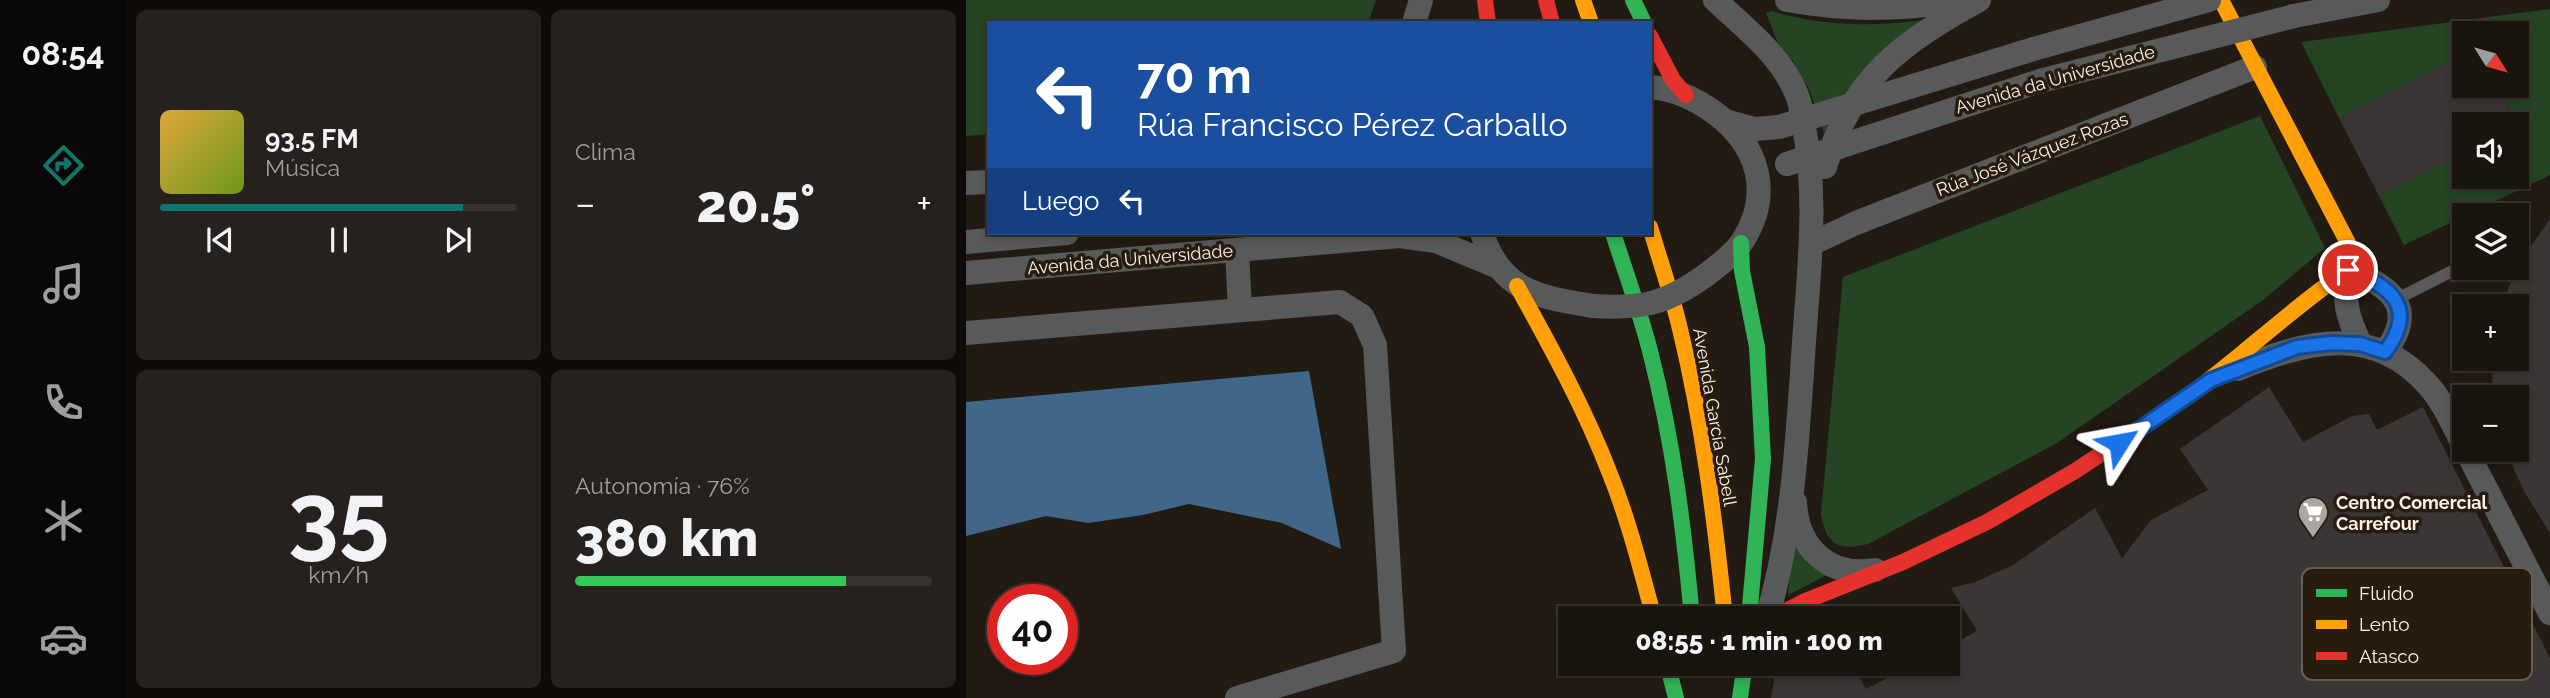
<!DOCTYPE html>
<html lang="es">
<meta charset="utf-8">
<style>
body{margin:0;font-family:Raleway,sans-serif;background:#27211d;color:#f1f3f6;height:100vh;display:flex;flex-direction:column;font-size:26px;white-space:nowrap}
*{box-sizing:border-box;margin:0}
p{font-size:23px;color:#9f9e9e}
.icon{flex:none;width:38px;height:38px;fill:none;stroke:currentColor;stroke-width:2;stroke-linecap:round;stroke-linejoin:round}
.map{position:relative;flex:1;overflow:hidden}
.details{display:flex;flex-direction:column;gap:10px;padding:10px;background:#0e0b08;width:840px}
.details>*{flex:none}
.top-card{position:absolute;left:21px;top:21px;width:665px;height:214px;border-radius:0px;box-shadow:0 4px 10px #0003,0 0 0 2px #38332f;background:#1a4fa0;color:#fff;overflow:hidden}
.needle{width:46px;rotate:127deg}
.tools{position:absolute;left:1486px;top:21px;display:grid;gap:14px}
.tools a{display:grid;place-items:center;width:77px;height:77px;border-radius:0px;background:#1a140f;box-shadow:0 4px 10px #0003,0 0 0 2px #38332f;font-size:35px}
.speed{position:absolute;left:21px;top:584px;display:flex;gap:14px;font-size:35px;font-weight:700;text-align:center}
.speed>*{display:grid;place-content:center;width:91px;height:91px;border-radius:50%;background:#1a140f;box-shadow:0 4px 10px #0003,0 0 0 2px #38332f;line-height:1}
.speed .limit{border:10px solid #d22;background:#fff;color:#111}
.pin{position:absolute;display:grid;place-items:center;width:60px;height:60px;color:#fff;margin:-30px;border:4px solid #fff;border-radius:50%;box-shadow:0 2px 7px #0007}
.me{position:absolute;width:77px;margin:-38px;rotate:56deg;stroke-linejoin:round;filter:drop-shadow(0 0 5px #0008)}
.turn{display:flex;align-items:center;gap:24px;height:147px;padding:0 35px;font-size:32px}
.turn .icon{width:91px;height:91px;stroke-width:2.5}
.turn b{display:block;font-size:49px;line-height:60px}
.then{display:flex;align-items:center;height:66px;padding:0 35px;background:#0003;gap:14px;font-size:26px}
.big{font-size:52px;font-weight:800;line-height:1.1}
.details .widget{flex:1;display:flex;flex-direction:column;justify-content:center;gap:10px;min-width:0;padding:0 24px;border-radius:10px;background:#27211d}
.details .dial{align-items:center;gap:0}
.dial b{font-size:91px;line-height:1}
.song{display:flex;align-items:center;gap:21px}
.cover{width:84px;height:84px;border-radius:10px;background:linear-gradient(135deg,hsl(40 70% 55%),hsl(80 70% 35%))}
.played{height:7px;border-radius:4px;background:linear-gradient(90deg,#0f766e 85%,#38332f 85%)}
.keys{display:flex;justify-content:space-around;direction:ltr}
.heat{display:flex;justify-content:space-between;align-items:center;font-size:38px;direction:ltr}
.charge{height:10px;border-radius:5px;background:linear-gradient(90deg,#34c759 76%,#38332f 0)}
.details .tiles{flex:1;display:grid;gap:10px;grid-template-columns:repeat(2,1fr)}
.trip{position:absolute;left:592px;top:606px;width:402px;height:70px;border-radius:0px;background:#1a140f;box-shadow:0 4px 10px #0003,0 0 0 2px #38332f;font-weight:800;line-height:70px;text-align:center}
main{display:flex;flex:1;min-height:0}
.dock{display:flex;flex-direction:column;width:126px;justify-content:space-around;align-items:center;background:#0a0806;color:#9f9e9e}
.dock .icon{width:49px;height:49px}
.dock .on{color:#0f766e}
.dock b{font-size:32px;color:#f1f3f6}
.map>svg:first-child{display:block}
.green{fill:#254424}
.water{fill:#416788}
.building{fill:#3c3535}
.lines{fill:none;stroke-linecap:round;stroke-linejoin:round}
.lane{stroke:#585a59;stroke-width:12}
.street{stroke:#585a59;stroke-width:24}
.fast{stroke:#30b455;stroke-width:16}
.slow{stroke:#ff9f0a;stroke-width:16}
.jam{stroke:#e5322d;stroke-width:16}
.street-bridge{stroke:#585a59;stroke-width:24}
.route-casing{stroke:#114b97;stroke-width:18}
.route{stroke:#1a73e8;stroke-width:12}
.labels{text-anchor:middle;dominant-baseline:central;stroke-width:7;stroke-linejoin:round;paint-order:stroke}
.street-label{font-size:18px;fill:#faf1e8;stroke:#281c0e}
.poi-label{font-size:18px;font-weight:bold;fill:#faf1e8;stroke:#281c0e;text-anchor:start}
.key{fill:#281c0e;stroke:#675c4f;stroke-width:2}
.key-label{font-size:19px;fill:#faf1e8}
</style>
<main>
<nav class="dock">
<b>08:54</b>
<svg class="icon on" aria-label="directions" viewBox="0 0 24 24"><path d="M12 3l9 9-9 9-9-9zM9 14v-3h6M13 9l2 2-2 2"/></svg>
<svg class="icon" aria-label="music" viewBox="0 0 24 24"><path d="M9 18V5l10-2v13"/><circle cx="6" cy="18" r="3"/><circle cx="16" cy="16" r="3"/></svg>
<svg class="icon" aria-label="phone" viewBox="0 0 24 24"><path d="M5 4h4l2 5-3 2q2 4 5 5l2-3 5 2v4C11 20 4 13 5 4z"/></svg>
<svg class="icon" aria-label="climate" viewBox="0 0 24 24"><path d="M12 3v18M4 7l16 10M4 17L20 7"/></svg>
<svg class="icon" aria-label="car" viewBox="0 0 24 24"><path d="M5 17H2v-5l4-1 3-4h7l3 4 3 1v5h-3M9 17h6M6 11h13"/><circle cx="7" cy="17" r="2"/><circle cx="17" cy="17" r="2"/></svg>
</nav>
<section class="details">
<div class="tiles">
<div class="widget">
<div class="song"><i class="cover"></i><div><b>93.5 FM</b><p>Música</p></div></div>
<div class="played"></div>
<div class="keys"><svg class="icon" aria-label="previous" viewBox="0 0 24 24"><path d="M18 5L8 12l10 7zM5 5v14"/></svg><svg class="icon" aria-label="pause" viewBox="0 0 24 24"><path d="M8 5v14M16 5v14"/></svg><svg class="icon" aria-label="next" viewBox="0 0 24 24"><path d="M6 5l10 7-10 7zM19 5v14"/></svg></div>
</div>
<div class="widget"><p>Clima</p>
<div class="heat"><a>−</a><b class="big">20.5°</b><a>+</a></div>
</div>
<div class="widget dial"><b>35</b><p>km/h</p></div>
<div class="widget"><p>Autonomía · 76%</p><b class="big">380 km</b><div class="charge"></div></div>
</div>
</section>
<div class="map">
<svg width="1584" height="698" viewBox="0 0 1584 698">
<rect width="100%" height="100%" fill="#221b14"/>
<g class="green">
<path d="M0 0H410L402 23H23V134L0 136Z"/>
<path d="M1584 9V175L1438 245 1413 196 1498 153V177H1550L1552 125 1531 86H1550V33H1498V55L1373 118 1335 42Z"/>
<path d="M805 11C855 25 903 28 955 20L887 87 858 133 844 91 827 61 812 43 800 13Z"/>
<path d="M1294 116 1359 248 1297 300 1091 443 902 544C872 551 860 545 855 514L877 277Z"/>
<path d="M827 545 844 565 861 575 822 595Z"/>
</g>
<path class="water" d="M343 371 375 549 316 523 223 504 177 515 122 523 80 516 0 536V402Z"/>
<g class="building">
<path d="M1498 55V86H1531L1551 124H1498V153L1413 196 1373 118Z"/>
<path d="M1584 219V533L1559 493 1539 450H1550V397H1527L1526 359H1550V306H1535L1553 263Z"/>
<path d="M1303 387 1337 442 1386 416 1403 414 1411 430 1457 407 1584 658V698H805L811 663H886L900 689 950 663H982V647L1011 631 985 588 1009 582 1047 565 1129 508 1156 558 1185 520 1242 490 1214 449Z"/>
</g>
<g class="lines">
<path class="lane" d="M1429 300 1498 265"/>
<g class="street">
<path d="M749 0C779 28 816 56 831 95 835 105 836 116 838 127 851 193 844 261 839 328 832 425 829 524 801 618"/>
<path d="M821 0C887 12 935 9 1002 0"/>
<path d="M1328 16 1412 0"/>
<path d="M448 23 455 0"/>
<path d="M684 87C708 89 730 99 749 113 793 146 807 194 776 242 767 255 753 265 740 275"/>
<path d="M759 121 789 129 813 127"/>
<path d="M859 167C887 77 934 44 1013 0"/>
<path d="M0 183 23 182"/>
<path d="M516 233C534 291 572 297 627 306"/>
<path d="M0 242 101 233"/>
<path d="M845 244 890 223 1289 67"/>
<path d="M271 250 274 310"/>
<path d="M0 273 434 236 470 241 532 267"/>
<path d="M0 333 374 302 396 316 409 345 428 651 271 698"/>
<path d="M1394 344C1381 315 1377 302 1382 270 1426 286 1452 308 1419 352"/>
<path d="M1272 369C1339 341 1407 323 1462 385 1478 403 1487 425 1498 446"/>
<path d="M1500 450 1584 613"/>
<path d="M829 502C831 547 862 578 909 570"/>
</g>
<g class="fast">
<path d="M667 0 678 23"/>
<path d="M647 233C660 274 675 314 685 355 707 441 718 529 726 618"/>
<path d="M775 243 776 271 791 347 797 459 783 618"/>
<path d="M701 663 710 698"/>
<path d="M774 698 779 663"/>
</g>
<g class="slow">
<path d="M617 0 625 23"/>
<path d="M684 227C694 261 706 295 714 329 737 424 749 521 759 618"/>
<path d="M551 286C585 347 619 409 644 474 663 521 675 570 688 618"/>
<path d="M1208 406C1269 364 1321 311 1382 270V243L1255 0"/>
</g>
<g class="jam">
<path d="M519 0 522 23"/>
<path d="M580 0 586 23"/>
<path d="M684 36 707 80 720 95"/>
<path d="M806 618 837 602 937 562 1021 522 1109 471 1208 406"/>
</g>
<g class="street-bridge">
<path d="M813 127 1071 48 1243 0"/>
<path d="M821 164 1074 81 1328 16"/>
<path d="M627 306C676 309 700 304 740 275"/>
</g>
</g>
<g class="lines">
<g class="route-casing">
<path id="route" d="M1153 443 1245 380 1331 347 1365 343 1394 344 1419 352C1452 308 1426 286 1382 270"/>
</g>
<use href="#route" class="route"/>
</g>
<defs>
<g id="supermarket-pin" transform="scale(1.575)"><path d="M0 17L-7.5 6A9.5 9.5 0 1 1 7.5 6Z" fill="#aea69e" stroke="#281c0e"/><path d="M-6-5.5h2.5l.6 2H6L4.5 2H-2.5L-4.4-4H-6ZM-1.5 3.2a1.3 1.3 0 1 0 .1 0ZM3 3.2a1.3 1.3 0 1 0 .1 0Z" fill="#fff"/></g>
</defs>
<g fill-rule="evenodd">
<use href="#supermarket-pin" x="1347" y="512"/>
</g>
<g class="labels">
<g class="street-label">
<text transform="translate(1089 79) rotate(-16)">Avenida da Universidade</text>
<text transform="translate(1066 154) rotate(-21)">Rúa José Vázquez Rozas</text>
<text transform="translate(164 259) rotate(-5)">Avenida da Universidade</text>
<text transform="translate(749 417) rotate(80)">Avenida García Sabell</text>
</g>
<g class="poi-label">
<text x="1370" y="502">Centro Comercial<tspan x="1370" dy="21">Carrefour</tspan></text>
</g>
</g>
<rect x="1336" y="568" width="230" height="112" rx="10" class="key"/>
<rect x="1350" y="589" width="31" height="8" fill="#30b455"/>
<rect x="1350" y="620" width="31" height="9" fill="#ff9f0a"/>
<rect x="1350" y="652" width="31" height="8" fill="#e5322d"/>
<g class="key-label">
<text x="1393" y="600">Fluido</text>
<text x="1393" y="631">Lento</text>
<text x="1393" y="663">Atasco</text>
</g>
</svg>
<div class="tools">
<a><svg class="needle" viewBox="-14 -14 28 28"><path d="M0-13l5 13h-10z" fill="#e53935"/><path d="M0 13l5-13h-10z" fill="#9f9e9e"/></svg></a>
<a><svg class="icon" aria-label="sound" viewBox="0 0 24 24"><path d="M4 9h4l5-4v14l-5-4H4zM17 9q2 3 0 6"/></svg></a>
<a><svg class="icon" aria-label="layers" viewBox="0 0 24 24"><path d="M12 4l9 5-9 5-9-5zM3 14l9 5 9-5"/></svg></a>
<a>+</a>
<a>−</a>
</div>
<div class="speed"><div class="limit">40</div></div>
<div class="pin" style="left:1382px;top:270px;background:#d93025"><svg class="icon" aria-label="arrive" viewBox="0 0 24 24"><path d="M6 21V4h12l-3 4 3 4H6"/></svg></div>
<svg class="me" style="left:1153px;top:443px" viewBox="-20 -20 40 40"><path d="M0-17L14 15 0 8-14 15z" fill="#1a73e8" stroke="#fff" stroke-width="4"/></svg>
<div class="trip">08:55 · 1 min · 100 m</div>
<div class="top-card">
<div class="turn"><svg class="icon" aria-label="left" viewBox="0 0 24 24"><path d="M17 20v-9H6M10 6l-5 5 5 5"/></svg><div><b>70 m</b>Rúa Francisco Pérez Carballo</div></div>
<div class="then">Luego<svg class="icon" aria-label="left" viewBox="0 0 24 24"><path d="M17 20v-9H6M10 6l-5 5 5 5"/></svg></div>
</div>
</div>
</main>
